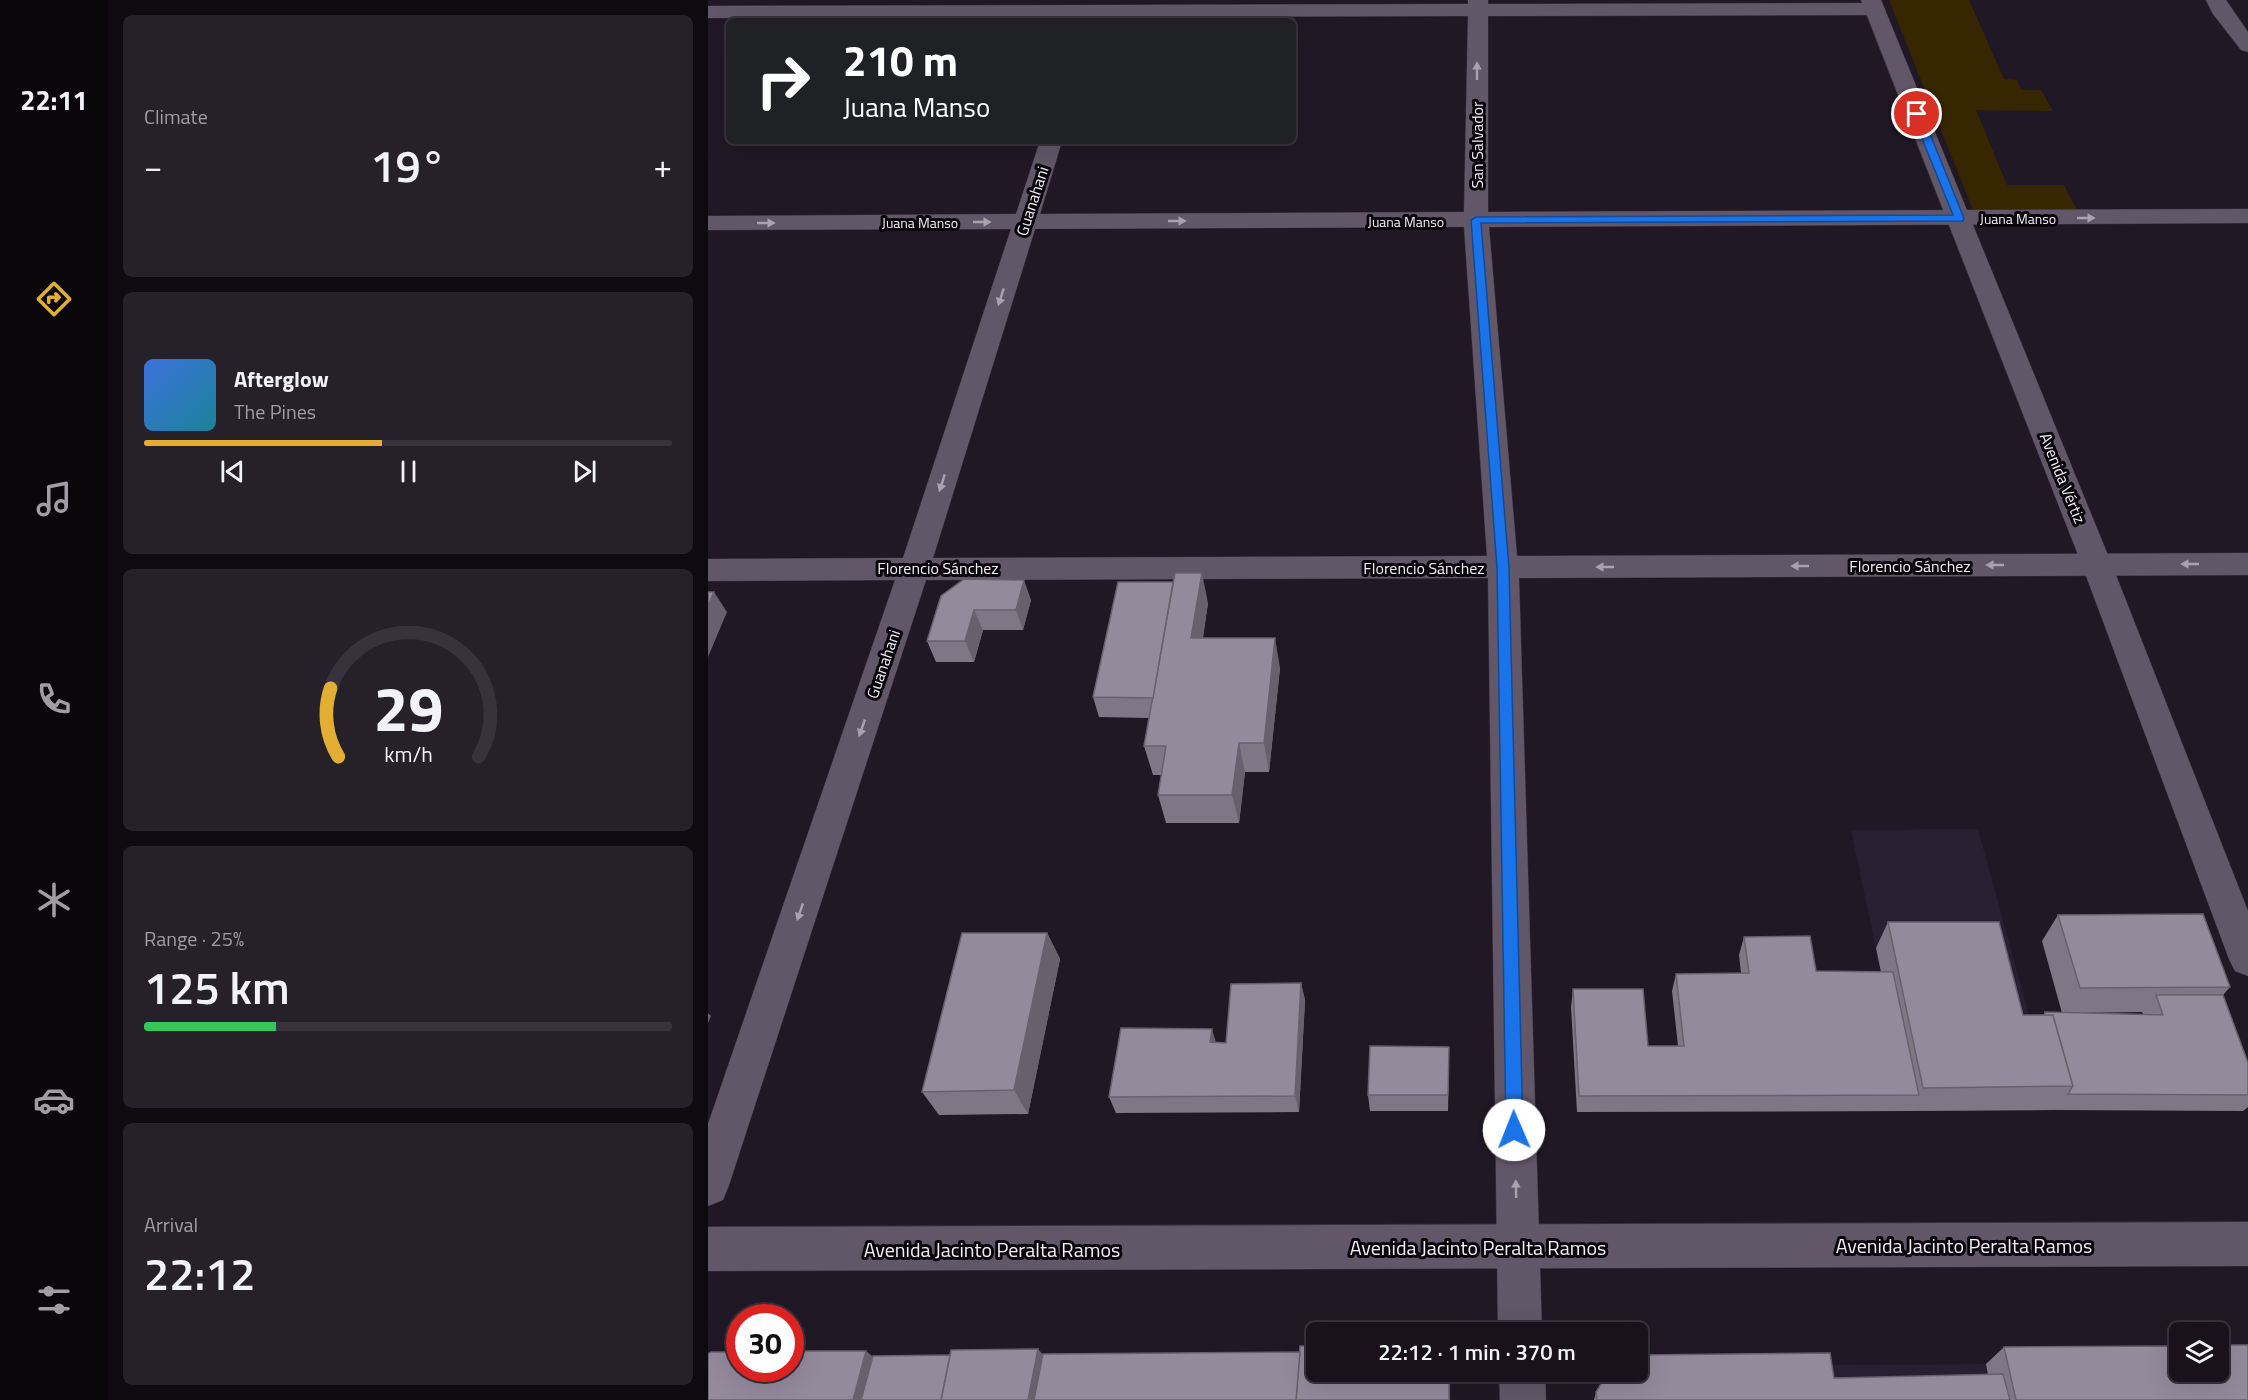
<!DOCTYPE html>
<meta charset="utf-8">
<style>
body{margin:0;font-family:"Titillium Web",sans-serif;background:#262029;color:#f1f3f6;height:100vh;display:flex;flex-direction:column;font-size:22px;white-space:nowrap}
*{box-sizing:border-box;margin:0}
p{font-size:20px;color:#9f9ea3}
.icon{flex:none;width:33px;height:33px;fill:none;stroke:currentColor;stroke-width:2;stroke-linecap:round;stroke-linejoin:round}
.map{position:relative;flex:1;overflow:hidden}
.sheet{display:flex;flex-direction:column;gap:15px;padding:15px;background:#0e0a0f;width:600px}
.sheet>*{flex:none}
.banner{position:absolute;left:18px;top:18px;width:570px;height:126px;border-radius:9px;box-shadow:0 6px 24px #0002,0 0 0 2px #37323b;background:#202124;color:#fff;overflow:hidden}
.fabs{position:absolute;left:1461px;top:1322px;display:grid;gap:12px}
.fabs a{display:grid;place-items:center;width:60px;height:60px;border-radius:9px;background:#19121c;box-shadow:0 6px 24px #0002,0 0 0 2px #37323b;font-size:30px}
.speed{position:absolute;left:18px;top:1304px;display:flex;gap:12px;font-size:30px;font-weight:700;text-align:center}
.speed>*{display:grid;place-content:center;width:78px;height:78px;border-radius:50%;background:#19121c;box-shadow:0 6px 24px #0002,0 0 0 2px #37323b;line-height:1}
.speed .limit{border:9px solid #d22;background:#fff;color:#111}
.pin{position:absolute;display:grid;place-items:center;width:51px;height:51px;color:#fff;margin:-26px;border:3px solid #fff;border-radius:50%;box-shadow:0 2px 6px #0007}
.me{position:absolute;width:66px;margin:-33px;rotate:359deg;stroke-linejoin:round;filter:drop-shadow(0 0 4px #0008)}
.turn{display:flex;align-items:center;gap:21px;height:126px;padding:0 18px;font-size:27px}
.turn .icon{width:78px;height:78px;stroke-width:2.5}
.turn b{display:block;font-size:42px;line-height:51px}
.big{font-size:45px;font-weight:600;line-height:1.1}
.sheet .widget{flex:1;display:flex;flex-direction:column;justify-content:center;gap:9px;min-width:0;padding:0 21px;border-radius:9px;background:#262029}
.sheet .dial{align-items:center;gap:0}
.dial svg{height:156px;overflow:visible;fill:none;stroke:#37323b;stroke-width:7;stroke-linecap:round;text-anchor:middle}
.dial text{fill:#f1f3f6;stroke:none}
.song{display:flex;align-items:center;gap:18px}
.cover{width:72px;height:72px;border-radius:9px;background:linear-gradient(135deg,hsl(220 70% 55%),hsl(190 70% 35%))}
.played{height:6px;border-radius:3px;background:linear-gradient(90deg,#e2af34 45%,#37323b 45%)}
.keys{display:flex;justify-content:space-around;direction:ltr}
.heat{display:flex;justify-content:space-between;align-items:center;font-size:33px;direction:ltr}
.charge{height:9px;border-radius:4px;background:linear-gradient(90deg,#34c759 25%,#37323b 0)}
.trip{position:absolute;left:598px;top:1322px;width:342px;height:60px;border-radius:9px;background:#19121c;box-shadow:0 6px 24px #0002,0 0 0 2px #37323b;font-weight:600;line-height:60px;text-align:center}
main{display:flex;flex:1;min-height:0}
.tab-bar{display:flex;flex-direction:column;width:108px;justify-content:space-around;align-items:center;background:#0a070b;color:#9f9ea3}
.tab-bar .icon{width:42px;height:42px}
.tab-bar .on{color:#e2af34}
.tab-bar b{font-size:27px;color:#f1f3f6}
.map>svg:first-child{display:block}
.built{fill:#2a1e32}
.green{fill:#372700}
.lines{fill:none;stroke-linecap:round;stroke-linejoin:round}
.street-casing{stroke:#39333e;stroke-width:1}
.secondary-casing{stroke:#39333e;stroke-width:1}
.street{fill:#625768;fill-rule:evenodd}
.secondary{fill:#625768;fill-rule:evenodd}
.wall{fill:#807786;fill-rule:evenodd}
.shaded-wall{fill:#68616d}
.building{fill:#958a9c;stroke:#68616d;stroke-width:1.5}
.oneway{fill:#aba2b0}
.route{fill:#1a73e8;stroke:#114b97;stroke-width:1.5}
.labels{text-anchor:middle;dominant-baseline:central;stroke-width:6;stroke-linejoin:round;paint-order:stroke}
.far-street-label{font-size:14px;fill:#f4eef8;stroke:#08050a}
.street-label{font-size:16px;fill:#f4eef8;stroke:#08050a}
.near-street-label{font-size:20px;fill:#f4eef8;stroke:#08050a}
</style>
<main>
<nav class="tab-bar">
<b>22:11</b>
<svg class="icon on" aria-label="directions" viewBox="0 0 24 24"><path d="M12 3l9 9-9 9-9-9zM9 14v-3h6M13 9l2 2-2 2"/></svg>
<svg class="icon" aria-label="music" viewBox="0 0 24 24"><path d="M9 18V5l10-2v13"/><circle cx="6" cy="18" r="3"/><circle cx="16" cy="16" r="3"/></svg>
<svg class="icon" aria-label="phone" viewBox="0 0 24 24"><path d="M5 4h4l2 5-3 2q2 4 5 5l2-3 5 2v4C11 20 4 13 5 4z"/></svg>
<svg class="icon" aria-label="climate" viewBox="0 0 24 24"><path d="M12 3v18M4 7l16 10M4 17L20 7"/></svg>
<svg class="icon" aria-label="car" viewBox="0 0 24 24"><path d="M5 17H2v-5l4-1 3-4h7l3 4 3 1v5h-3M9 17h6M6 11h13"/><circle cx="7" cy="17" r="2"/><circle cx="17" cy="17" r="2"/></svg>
<svg class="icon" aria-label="filters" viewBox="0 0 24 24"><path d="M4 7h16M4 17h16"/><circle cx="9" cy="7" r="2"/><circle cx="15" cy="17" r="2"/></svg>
</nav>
<section class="sheet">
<div class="widget"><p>Climate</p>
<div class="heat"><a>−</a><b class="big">19°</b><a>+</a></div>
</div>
<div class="widget">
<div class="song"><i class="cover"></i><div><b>Afterglow</b><p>The Pines</p></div></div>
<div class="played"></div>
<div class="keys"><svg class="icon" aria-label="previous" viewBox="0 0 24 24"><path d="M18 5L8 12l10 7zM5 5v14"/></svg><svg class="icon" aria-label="pause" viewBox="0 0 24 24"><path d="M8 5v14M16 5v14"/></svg><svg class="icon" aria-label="next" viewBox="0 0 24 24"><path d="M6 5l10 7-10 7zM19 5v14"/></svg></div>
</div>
<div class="widget dial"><svg viewBox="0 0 100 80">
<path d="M14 69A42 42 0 1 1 86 69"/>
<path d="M14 69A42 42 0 0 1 10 34" stroke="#e2af34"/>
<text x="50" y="56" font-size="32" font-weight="700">29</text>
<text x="50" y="72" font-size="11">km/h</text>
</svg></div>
<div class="widget"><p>Range · 25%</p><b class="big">125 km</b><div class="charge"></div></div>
<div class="widget"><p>Arrival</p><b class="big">22:12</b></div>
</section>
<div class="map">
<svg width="1540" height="1400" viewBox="0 0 1540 1400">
<rect width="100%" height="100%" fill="#211826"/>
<g class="built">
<path d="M1270 829 1347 1110 1202 1111 1143 830Z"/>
<path d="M1278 1364 1286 1400H1119L1114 1365Z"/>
</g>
<path class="green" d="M1181 0H1261L1296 79 1309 80 1313 90H1333L1345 111 1268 110 1299 185H1356L1369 210H1265Z"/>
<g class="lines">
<g class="street-casing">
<g id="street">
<path d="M760 0H780V4L1167 3 1174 5 1177 9 1174 13 1167 15 780 16V212L1540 209V223L781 227 809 556 1540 553V575L811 578 834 1332H790L780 578 218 580 21 1185 15 1200 0 1206V1124L187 580 0 581V559L195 558 303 229 0 230V216L308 214 332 141H354L332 214 756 212 760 16 0 18V6L760 4ZM756 227 779 556 225 558 327 229Z"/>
<path d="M1498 0H1518L1540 32V52L1533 50 1505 14Z"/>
<path d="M791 1371H837L838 1400H792Z"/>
</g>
</g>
<g class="secondary-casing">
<g id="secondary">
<path d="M1153 0H1173L1404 565 1540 911V976L1527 971 1521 959 1374 565Z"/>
<path d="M1540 1222V1266L0 1271V1227Z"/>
</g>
</g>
<use href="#street" class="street"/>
<use href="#secondary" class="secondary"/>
</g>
<g class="wall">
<path d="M233 596 323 600 315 630H275L266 662H228L219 641Z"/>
<path d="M500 603 495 638 572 668 561 772H537L531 823H458L450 795 453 775H445L436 746 441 718 391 717 385 697Z"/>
<path d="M1350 915 1522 987 1515 995 1540 1063V1107L1535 1111 1347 1110 1202 1111 869 1112 863 1007 865 989 940 1046H970L964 991 968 974 1033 973 1031 955 1036 937 1108 971 1173 972 1168 948 1180 922 1315 1015H1335L1337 1012 1354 1013 1334 941ZM1434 1012 1435 1014 1366 1013Z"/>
<path d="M339 933 352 959 320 1114 231 1115 214 1092Z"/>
<path d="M593 983 597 1000 591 1112 408 1113 401 1097 508 1042 518 1043Z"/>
<path d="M741 1064 740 1111H662L660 1095Z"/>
<path d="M1296 1347 1540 1400H886L888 1392 1126 1378 1280 1375 1278 1364Z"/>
</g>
<g class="shaded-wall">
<path d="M494 573 500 603 490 668 483 638Z"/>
<path d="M316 580 323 600 315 630 308 610Z"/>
<path d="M6 592 19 612 0 657V606Z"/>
<path d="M266 610 275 630 266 662 257 641Z"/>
<path d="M567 638 572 668 561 772 556 743Z"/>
<path d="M531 743 537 772 531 823 524 795Z"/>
<path d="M339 933 352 959 320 1114 306 1090Z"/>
<path d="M593 983 597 1000 591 1112 587 1096Z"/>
<path d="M0 1013 3 1016 0 1023Z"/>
<path d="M504 1029 509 1046 502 1042Z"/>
<path d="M330 1349 345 1366 339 1400H320Z"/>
<path d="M158 1351 179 1368 171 1400H145Z"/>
<rect x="741" y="1371" width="1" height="29"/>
</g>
<g class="building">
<path d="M467 573H494L483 638H567L556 743H531L524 795H450L458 746H436Z"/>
<path d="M256 579 316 580 308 610H266L257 641H219L233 596Z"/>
<path d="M410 582H465L445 698 385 697Z"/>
<path d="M0 592H6L0 606Z"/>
<path d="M1495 914 1522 987 1372 988 1350 915Z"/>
<path d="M1180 922H1291L1315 1015H1345L1365 1086 1215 1088Z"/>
<path d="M254 933H339L306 1090 214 1092Z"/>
<path d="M1102 936 1108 971 1185 972 1211 1095 871 1096 865 989H935L940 1046H976L968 974 1041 973 1036 937Z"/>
<path d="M593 983 587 1096 401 1097 413 1028 504 1029 502 1042 518 1043 523 984Z"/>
<path d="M1448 995H1515L1540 1063V1095L1360 1094 1365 1086 1345 1015H1337V1012L1455 1015Z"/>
<path d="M662 1046 741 1047 740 1095H660Z"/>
<path d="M1510 1345H1540V1400H1308L1296 1347 1472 1346V1371H1510Z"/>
<path d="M592 1346H609V1371H741V1400H588Z"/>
<path d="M330 1349 320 1400H233L243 1350Z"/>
<path d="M82 1351H158L145 1400H0V1354L3 1352H32V1368H82Z"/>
<path d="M592 1352 588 1400H326L335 1354Z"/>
<path d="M1122 1353 1126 1378 1295 1374 1302 1400H889L888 1392 901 1371H930V1355Z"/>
<path d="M242 1355 233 1400H153L165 1356Z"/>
</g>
<defs><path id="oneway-solid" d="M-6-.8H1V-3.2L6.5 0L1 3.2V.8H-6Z" transform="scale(1.5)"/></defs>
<g class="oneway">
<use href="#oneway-solid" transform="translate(769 71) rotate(-90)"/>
<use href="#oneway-solid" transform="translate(1378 218)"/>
<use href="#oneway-solid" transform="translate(469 221)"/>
<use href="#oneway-solid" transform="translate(274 222)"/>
<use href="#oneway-solid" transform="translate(58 223)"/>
<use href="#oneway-solid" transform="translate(293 297) rotate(108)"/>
<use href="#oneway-solid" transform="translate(234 483) rotate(108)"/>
<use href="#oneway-solid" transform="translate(1482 564) rotate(180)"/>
<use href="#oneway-solid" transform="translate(1287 565) rotate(180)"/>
<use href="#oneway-solid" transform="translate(1092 566) rotate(180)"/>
<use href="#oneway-solid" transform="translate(897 567) rotate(180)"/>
<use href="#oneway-solid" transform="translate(154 728) rotate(109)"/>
<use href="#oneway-solid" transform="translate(92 912) rotate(109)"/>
<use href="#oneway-solid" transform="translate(808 1189) rotate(-91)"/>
</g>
<path class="route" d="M1209 111 1214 114 1256 218 1255 221 773 223 801 568 815 1130 812 1136 806 1139 800 1136 798 1130 789 568 763 220 768 217 1245 215 1204 114Z"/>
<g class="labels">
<g class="far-street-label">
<text x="1310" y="218">Juana Manso</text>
<text x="698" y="221">Juana Manso</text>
<text x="212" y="222">Juana Manso</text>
</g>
<g class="street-label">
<text transform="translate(769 145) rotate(-90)">San Salvador</text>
<text transform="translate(324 201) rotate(-72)">Guanahani</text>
<text transform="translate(1355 478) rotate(68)">Avenida Vértiz</text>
<text x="1202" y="566">Florencio Sánchez</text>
<text x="230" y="568">Florencio Sánchez</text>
<text x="716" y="568">Florencio Sánchez</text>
<text transform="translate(175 664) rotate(-71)">Guanahani</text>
</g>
<g class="near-street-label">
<text x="1256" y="1245">Avenida Jacinto Peralta Ramos</text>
<text x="770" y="1247">Avenida Jacinto Peralta Ramos</text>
<text x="284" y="1249">Avenida Jacinto Peralta Ramos</text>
</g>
</g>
</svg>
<div class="fabs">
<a><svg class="icon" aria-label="layers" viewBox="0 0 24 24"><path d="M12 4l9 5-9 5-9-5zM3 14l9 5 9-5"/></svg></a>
</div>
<div class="speed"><div class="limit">30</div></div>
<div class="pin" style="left:1209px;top:114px;background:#d93025"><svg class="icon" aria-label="arrive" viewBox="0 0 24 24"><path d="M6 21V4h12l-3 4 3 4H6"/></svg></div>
<svg class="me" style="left:806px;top:1130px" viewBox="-20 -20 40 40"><circle r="19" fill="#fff"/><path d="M0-13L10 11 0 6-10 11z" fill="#1a73e8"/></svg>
<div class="trip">22:12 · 1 min · 370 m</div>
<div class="banner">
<div class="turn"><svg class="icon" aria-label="right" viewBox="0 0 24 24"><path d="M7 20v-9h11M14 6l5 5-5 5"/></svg><div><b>210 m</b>Juana Manso</div></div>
</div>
</div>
</main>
